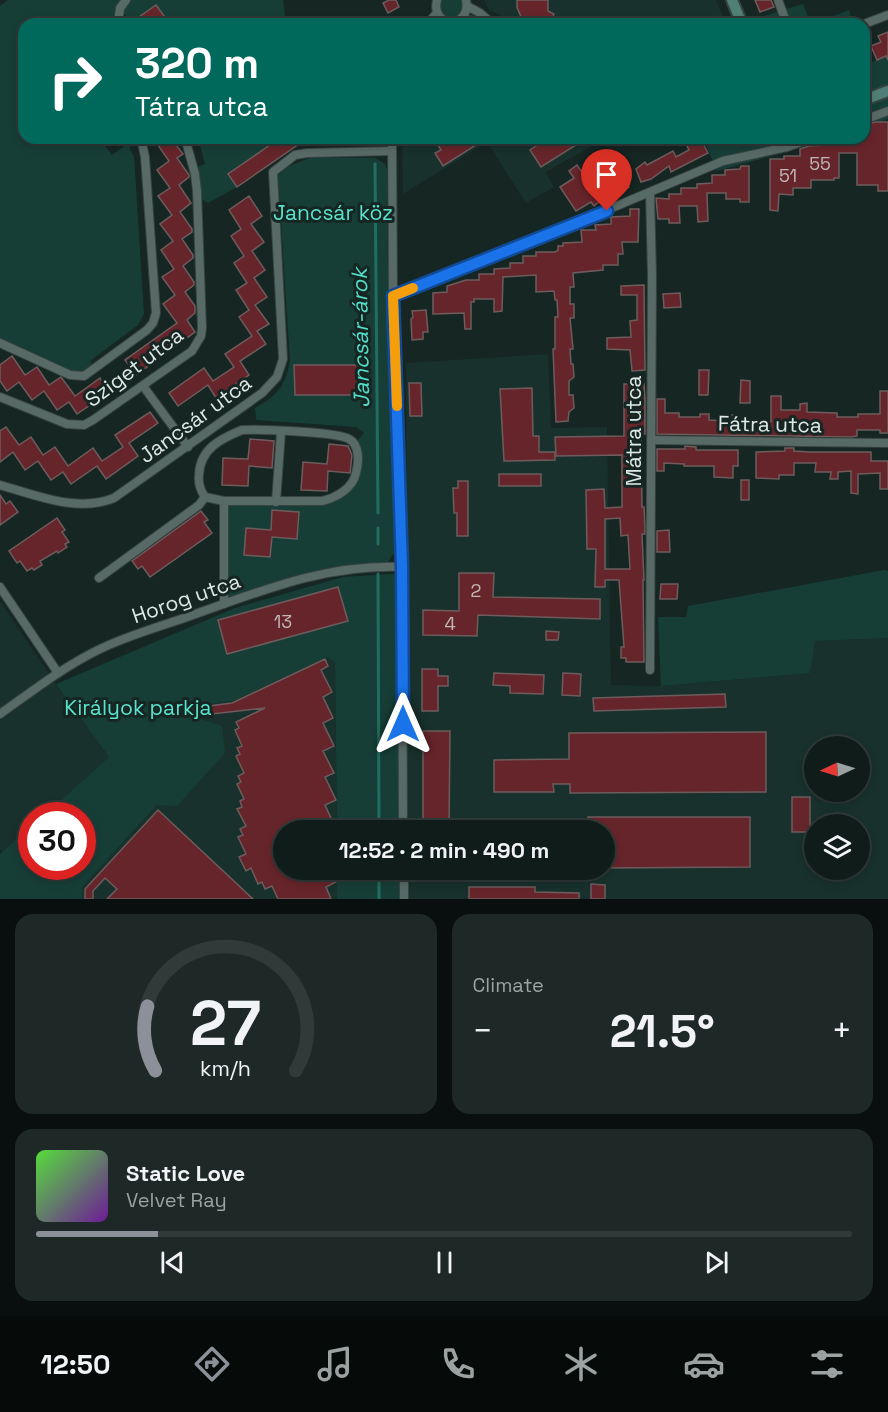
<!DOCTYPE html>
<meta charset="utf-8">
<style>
body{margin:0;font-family:"Space Grotesk",sans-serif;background:#1e2927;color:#f1f3f6;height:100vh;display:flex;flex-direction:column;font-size:22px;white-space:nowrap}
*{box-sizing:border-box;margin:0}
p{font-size:20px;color:#9ca1a2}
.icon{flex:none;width:33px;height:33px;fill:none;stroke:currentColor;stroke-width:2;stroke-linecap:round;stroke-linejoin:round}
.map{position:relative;height:899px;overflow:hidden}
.sheet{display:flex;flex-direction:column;gap:15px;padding:15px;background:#090f0e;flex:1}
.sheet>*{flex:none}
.banner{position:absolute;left:18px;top:18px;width:852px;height:126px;border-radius:18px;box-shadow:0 3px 9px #0003,0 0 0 2px #303a39;background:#00695c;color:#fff;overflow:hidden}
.needle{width:39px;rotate:266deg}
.buttons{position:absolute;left:804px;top:736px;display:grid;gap:12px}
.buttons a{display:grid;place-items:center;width:66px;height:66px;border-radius:50%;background:#101c1a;box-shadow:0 3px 9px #0003,0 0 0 2px #303a39;font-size:30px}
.speed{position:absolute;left:18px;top:802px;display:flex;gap:12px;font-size:30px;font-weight:700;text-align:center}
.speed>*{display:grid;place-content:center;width:78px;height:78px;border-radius:50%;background:#101c1a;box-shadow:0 3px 9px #0003,0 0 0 2px #303a39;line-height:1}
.speed .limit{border:9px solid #d22;background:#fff;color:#111}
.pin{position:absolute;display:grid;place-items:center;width:51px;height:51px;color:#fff;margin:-62px -26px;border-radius:50% 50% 50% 0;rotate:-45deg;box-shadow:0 0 6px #0007}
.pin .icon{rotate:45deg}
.me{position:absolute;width:66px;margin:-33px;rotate:0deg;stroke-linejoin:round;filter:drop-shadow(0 0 4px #0008)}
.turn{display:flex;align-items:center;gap:21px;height:126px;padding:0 18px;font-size:27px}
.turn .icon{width:78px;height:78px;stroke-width:2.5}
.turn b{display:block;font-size:42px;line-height:51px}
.big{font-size:45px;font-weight:600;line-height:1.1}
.sheet .card{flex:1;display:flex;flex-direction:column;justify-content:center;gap:9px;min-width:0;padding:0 21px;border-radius:18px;background:#1e2927}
.sheet .dial{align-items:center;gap:0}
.dial svg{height:156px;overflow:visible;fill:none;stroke:#303a39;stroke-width:7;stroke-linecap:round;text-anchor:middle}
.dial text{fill:#f1f3f6;stroke:none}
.song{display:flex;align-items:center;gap:18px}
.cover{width:72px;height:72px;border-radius:9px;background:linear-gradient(135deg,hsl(110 70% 55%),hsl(280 70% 35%))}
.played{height:6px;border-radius:3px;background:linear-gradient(90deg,#8c9099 15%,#303a39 15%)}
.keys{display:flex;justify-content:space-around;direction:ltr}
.heat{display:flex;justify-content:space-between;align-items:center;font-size:33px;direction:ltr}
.sheet .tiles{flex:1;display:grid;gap:15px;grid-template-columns:1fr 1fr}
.card:last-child{grid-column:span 2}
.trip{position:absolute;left:273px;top:820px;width:342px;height:60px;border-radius:30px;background:#101c1a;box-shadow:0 3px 9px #0003,0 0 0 2px #303a39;font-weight:600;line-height:60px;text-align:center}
.dock{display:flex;height:96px;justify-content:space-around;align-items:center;background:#060b0a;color:#9ca1a2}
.dock .icon{width:42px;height:42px}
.dock .current{color:#8c9099}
.dock b{font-size:27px;color:#f1f3f6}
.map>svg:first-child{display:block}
.built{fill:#18312c;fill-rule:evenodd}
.green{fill:#163e37}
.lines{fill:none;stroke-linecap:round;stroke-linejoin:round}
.stream{stroke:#226d61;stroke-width:3}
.building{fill:#66252b;stroke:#6e5c5d;stroke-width:1.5;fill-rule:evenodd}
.minor-casing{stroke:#374340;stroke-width:10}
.secondary-casing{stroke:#374340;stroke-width:14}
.minor{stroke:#586a66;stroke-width:8}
.secondary{stroke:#4f7f76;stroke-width:10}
.route-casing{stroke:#114b97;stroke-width:15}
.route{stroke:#1a73e8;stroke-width:10}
.slow{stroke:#f59e0b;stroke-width:10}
.labels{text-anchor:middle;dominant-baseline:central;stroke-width:6;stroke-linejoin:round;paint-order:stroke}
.number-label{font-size:18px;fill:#c0b7b7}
.park-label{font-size:21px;fill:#58e3cc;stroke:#162623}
.street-label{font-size:21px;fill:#dee8e6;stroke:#162623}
.water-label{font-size:22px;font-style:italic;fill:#51ddc7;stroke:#162623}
</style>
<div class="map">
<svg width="888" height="899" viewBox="0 0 888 899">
<rect width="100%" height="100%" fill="#162623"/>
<g class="built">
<path d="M484 0H716L726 24H517L488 9Z"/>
<path d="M402 138H605L546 172 554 187 526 203 487 142 403 194Z"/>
<path d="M548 354 551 428 607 427 611 685 661 686 810 673 814 641 888 638V899H408V870H604V831H408L406 363ZM814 747H860V792H814ZM814 825H860V870H814Z"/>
<path d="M0 601 56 684 109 757 43 816H32L31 826 2 852 0 849Z"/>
<path d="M328 657 335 661 337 831H284V870H337V899H83L82 887 157 805 191 716 192 705 233 701Z"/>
</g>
<g class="green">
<path d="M8 0H122L117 6 113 22 114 24H24V138H99L112 155 135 138 136 143 129 148 134 156 144 314 138 325 90 361 95 369 77 376 0 343V6Z"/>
<path d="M127 0H283L286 24H132L120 8Z"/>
<path d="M442 0H461L463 5 460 14 452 18 443 15 440 7Z"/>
<path d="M803 4 811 24H737Z"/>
<path d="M849 10 853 24H813Z"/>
<path d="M888 56V119L864 128V57L867 64Z"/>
<path d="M198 138H280L228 174 237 187 208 203C194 196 197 180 197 167L205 164Z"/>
<path d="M706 138H837L716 171 705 141Z"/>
<path d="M312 157 375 158 385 164 387 170V243L397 549 385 566 319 573 224 604V501L332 499 356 476 355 444 364 433 356 427 256 420 255 408C278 395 285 387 290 361L278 175 287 167Z"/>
<path d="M884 570 888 571V638L815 641 810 673 661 686 658 617H686L688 606Z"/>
<path d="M406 573 408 831H337L335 662 328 657 233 701 192 706 191 716 222 726 225 753 177 806 157 805 82 887 83 899H0V854L31 826 32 867H82V816H43L109 757 56 684 235 608 343 577Z"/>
<rect x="337" y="870" width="71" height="29"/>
</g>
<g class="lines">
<g class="stream">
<path d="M375 164 378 513"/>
<path d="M378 528V544"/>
<path d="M378 574 379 831"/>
<path d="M379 870V899"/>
</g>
</g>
<g class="building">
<path d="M389 0H396L399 7 388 13 383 3Z"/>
<path d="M517 0H548V11L554 14 549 24 539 21 531 22 521 17 517 7Z"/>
<path d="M755 0H771L774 7 760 12Z"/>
<path d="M156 5 170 24H129Z"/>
<path d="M888 32V60L886 56 877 60 871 46 881 42 878 36Z"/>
<path d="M875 122H888V191H878V185H857V153H839V178H834V180H811V188H793V195L779 194 778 211 770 210V159H784V156H800V149L809 146 843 144V138H864V126Z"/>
<path d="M153 138H171L183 154 177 158 189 175V177L179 185 191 203 180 212 192 229V232L182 239 193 255V258L183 266 194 282V285L185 292 195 306V313L187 320 195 332 136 375 125 360 177 323 163 304 175 295 162 277 174 269 161 250 173 241 160 224 172 215 158 196 170 188 157 170 169 161Z"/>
<path d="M280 138H295L299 144 237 187 228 174Z"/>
<path d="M434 138H487L443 166 435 153 441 150Z"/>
<path d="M548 138H587L541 167 530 150Z"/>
<path d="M691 138 696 145 702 142 708 153 671 172 669 166 651 179 641 182 636 169 645 162 647 165 673 151 676 157 689 150 685 142Z"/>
<path d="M612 160 629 187 607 200 605 197 594 206 591 202 576 211 560 187 574 178 569 171 577 165 595 191 613 180 604 166Z"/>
<path d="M741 166H749V202H740V199H726V193H707L708 221 698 222 697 206H679L680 223H669V219H658L656 198 669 199V194H681V188H697V184L712 183V175H725V170L740 169Z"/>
<path d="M249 196 262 216 251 224 264 242 252 251 265 270 254 278 267 297 255 305 269 324 257 331 266 344 240 361 249 375 216 398 208 385 178 406 169 393 204 368 213 381 234 367 225 354 252 336 239 317 249 310 236 290 247 283 234 263 244 256 231 236 241 229 229 210Z"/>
<path d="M630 209H639L638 242H622L623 254H618V265H603V270L573 273 574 287H570V304H574V318H570L573 349H570L571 364H573L574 377 569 381V395H573L574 408 569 412 568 421 556 422 553 349H555V317H558L557 300H555L554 291 536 292V275L503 277 502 311 494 312V299H474V302H471V329H465L464 313 433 314V293L447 292V286L466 280H479V274H494V269L510 268V263H523V256H536V252H555L558 250V246H563V243L582 242 581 230H596L595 225 611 224V217L630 216Z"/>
<path d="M644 285 645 370 632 371 630 350 607 349V338L631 337 630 321 637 320V295H621V286Z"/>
<path d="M680 293 681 307 664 308 663 294Z"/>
<path d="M426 310 428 332H423V339L412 340 411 319 413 317 412 311Z"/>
<path d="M12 356 25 375 37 367 49 385 61 377 75 396 100 378 109 392 77 414 69 402 57 410 44 391 32 400 19 382 7 391 0 381V365Z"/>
<path d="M294 365H358V395H295Z"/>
<path d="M699 370H709L708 395H699Z"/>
<path d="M741 380 750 381V403H740Z"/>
<path d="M409 383H421L422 416H410Z"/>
<path d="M624 384H644L645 400V434H641L642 507H644L645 527V534H642L644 580H643L644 662H626V658H621V647H624L619 580H605V587H595L596 549H587L586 490 604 489 605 508 622 507V455L556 456 555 437 624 436ZM620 518 621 536 628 535 630 569H605V519Z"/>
<path d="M532 388 533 436H539V452H555V460L504 461 500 389Z"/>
<path d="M880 391H888V433H880V430H857V436L852 437 657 434V399H665V413H679V417H700V414H709V420L727 421V415H737V420L771 422V396H781V410H800V404L807 403V412L837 413V417H858V414H880Z"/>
<path d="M150 412 158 423 129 443 138 456 106 479 97 466 71 484 63 472 51 480 38 461 25 470 13 452 0 462V431L6 427 19 445 31 437 43 455 55 447 68 466 93 448 102 461 123 447 115 435Z"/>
<path d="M250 439 274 441 272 468 249 466 248 486 222 485 223 458 248 459Z"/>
<path d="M329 444 348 446 352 455 350 473 328 471 327 491 301 490 303 462 327 464Z"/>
<path d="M685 446 696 447V450H738V466H733V478L714 477V466H684V464L664 463V471H657V449H685Z"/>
<path d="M785 448H794V451L810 452H871V461H888V489H880V473L858 474V494L851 493V471L838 472V479H830L831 472H815L816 463H794V475H779V479L756 478V452L785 451Z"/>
<rect x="499" y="474" width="42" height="12"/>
<rect x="741" y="480" width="8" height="20"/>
<path d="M458 481H468V536H457V513H454L453 488H458Z"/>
<path d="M0 495 6 504 10 501 18 512 0 525Z"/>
<path d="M272 510 299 512 297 539 272 537 270 557 244 555 246 528 271 530Z"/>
<path d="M201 511 208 520 204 522 212 533 150 577 142 566 138 569 132 561Z"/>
<path d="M57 518 65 530 62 532 69 542 65 544 67 547 58 553 57 551 40 561 42 565 34 570 32 568 27 571 20 561 17 563 9 551Z"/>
<path d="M669 530 670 552H657V531Z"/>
<path d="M459 573H494L493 597 600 599V619L478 615 477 636 423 635V610L459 611Z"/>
<path d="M661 584H678L677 599H660Z"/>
<path d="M338 587 348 621 227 654 218 620Z"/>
<path d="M546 631 559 632 558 640H546Z"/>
<path d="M325 659 328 666 321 670 332 692 323 697 333 718 323 723 334 746 323 751 334 773 325 777 336 800 325 805 336 829 331 831H284V870H330L336 882 326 887 331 899H278L272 886 265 889 262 882 258 884 251 868 246 871 239 857 246 854 238 837 243 835 240 829 246 826 237 809 242 807 240 801 244 799 237 784 241 782 238 776 244 773 236 756 240 754 237 748 242 746 235 730 239 728 236 722 265 708 194 716 193 708 232 703Z"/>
<path d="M422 669H438V676H448V686H438V711H422Z"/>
<path d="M494 673 544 675 543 694 510 693V686L493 685Z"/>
<path d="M563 673 581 674 580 696 562 695Z"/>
<path d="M725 694 726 707 594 711 593 698Z"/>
<path d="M423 731H450L449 831H423Z"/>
<path d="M766 732V792L570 793V784H553L554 792H494V760L569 759V733Z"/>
<rect x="792" y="797" width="18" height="35"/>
<path d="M158 810 236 883 253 899H107L117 889 105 878 93 891V899H85V889Z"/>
<path d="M588 817H750V867L604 868V831H588Z"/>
<path d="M569 822V831H469V823Z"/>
<path d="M591 884 605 885V899H591Z"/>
<path d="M469 887H535V892L579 893V899H469Z"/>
</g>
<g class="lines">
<g class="minor-casing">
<g id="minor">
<path d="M437 0C430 29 472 29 466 0"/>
<path d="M778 0 787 24"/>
<path d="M467 6 480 13 493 24"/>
<path d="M462 18 485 24"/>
<path d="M118 24 120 8 126 0"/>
<path d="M427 24 437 13"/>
<path d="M864 24 888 15"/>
<path d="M864 120 888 111"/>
<path d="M392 138 393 296 402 567 403 831"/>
<path d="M721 138 735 141 761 138"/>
<path d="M650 193 652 276 650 670"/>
<path d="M393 296 522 246 723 161 787 147 813 138"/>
<path d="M0 343 70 375 84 376 147 330 153 323 156 313 145 157 141 138"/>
<path d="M143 386 188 447"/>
<path d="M0 397 67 424 84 425 93 420 192 351 201 336 202 328 197 191 195 174 185 138"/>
<path d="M242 430C259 429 338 432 349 439 360 445 359 462 356 473 353 488 336 498 322 501H224L205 497C200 490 198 484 199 475 200 449 220 439 242 430Z"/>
<path d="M651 440 888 443"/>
<path d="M0 485C36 495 77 513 114 498L262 393 277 377 283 359 273 172 295 155 307 153 392 151"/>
<path d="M224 501V604"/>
<path d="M276 502 281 432"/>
<path d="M99 578 199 505 205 497"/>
<path d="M0 587 58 673"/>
<path d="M0 714C31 692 62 668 96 651 125 636 159 627 190 616 261 591 325 564 402 567"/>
<path d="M404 870V899"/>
</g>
</g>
<g class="secondary-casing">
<g id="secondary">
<path d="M732 0 742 24"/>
<path d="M864 100 888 91"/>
</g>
</g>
<use href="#minor" class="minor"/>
<use href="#secondary" class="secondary"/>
</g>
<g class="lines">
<g class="route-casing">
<path id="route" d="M403 724 402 567 393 296 607 211"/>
</g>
<use href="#route" class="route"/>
<path class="slow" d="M397 406 393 296 413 288"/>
</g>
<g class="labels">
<g class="number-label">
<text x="820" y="163">55</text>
<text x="788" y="175">51</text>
<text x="476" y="590">2</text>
<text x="283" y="621">13</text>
<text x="450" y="623">4</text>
</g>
<g class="park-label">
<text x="333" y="212">Jancsár köz</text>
<text x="138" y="707">Királyok parkja</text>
</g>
<g class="street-label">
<text transform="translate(134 367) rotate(-37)">Sziget utca</text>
<text transform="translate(195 419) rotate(-36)">Jancsár utca</text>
<text transform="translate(770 424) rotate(1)">Fátra utca</text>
<text transform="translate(633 431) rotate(-90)">Mátra utca</text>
<text transform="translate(186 598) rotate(-19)">Horog utca</text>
</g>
<g class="water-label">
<text transform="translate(360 338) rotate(-91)">Jancsár-árok</text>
</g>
</g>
</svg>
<div class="buttons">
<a><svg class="needle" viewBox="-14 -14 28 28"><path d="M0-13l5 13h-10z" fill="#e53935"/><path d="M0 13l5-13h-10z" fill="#9ca1a2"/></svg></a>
<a><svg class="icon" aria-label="layers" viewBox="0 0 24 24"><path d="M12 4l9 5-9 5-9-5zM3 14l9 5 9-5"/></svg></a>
</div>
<div class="speed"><div class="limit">30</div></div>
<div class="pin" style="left:607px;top:211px;background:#d93025"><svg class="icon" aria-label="arrive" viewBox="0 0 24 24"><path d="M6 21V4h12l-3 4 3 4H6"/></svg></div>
<svg class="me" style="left:403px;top:724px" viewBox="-20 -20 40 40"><path d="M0-17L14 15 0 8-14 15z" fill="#1a73e8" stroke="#fff" stroke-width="4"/></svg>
<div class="trip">12:52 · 2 min · 490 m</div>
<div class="banner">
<div class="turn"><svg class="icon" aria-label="right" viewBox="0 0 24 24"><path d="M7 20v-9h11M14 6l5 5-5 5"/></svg><div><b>320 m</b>Tátra utca</div></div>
</div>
</div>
<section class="sheet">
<div class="tiles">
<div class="card dial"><svg viewBox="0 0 100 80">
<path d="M14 69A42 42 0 1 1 86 69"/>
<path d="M14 69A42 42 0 0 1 10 36" stroke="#8c9099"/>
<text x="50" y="56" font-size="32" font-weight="700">27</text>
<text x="50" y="72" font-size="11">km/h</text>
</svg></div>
<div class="card"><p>Climate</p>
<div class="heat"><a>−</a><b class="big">21.5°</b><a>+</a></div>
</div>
<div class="card">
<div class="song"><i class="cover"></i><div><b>Static Love</b><p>Velvet Ray</p></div></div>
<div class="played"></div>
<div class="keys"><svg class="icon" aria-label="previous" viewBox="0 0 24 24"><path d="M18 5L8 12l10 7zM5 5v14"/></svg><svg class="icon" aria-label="pause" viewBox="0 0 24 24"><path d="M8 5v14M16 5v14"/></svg><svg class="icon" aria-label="next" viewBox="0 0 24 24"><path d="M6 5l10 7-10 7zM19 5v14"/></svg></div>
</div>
</div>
</section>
<nav class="dock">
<b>12:50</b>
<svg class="icon current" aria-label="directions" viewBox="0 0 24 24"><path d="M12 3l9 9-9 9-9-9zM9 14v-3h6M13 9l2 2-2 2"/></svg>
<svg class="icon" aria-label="music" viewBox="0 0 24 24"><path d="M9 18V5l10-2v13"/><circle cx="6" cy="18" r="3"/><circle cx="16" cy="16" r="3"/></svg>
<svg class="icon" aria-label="phone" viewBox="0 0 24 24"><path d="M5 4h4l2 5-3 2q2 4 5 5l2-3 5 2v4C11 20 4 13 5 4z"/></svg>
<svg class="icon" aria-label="climate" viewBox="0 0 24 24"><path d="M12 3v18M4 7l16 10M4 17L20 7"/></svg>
<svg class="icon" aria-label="car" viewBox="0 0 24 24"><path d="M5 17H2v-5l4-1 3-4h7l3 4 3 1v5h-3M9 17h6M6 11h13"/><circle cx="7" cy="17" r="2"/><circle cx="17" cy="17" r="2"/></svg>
<svg class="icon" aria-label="filters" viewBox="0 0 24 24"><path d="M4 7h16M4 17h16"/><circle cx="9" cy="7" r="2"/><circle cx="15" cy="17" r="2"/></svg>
</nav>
